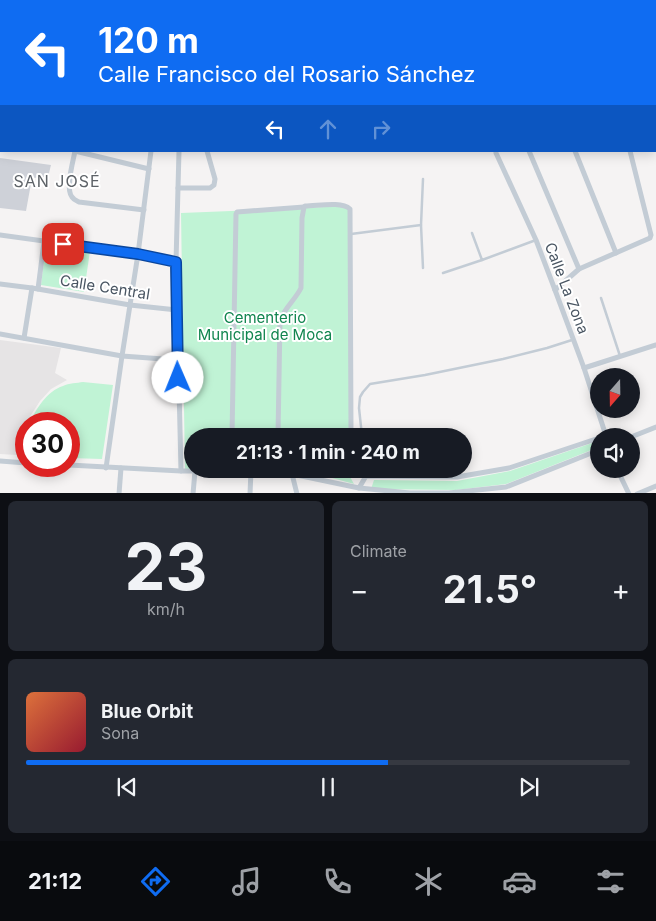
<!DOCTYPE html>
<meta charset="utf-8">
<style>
body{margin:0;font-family:Inter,sans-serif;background:#242831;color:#f1f3f6;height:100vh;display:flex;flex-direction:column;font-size:19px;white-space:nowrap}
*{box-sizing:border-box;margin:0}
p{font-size:16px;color:#9ea1a6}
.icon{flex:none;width:28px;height:28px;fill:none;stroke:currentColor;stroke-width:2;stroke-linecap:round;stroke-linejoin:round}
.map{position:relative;height:493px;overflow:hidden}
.side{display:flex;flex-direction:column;gap:8px;padding:8px;background:#0d0f14;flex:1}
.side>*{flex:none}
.banner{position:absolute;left:0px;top:0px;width:656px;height:152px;box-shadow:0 2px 12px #0003;background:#0f6cf2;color:#fff;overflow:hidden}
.needle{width:32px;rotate:200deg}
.fabs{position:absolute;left:590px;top:368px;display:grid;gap:10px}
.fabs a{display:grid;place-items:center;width:50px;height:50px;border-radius:50%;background:#171b24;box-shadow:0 2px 12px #0003;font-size:25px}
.speed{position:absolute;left:15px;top:412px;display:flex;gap:10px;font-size:25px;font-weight:700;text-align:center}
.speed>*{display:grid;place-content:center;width:65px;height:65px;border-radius:50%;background:#171b24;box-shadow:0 2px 12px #0003;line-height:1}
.speed .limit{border:8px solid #d22;background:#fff;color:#111}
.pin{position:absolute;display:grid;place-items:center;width:42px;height:42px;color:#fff;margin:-21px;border-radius:10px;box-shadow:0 2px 8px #0006}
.me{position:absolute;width:55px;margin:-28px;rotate:359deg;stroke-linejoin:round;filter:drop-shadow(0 0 4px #0008)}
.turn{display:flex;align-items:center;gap:18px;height:105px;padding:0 15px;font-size:22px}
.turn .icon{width:65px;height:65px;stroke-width:2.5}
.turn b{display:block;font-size:35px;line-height:42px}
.lanes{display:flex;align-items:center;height:48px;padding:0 15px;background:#0003;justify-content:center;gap:25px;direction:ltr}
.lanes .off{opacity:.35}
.big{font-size:38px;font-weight:700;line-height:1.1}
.side .tile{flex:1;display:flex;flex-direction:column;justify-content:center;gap:8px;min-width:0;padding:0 18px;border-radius:8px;background:#242831}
.side .dial{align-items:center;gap:0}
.dial b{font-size:65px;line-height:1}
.song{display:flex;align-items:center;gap:15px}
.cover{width:60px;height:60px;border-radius:8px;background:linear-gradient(135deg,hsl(20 70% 55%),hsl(350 70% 35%))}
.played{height:5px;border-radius:2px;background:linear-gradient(90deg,#0f6cf2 60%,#363941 60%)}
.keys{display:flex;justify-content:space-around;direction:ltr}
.heat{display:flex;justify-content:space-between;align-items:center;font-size:28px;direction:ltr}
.side .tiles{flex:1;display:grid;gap:8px;grid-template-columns:1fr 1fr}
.tile:last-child{grid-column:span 2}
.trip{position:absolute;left:184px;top:428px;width:288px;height:50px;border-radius:25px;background:#171b24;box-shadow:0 2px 12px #0003;font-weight:700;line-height:50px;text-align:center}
.dock{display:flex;height:80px;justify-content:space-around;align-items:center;background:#090b0e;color:#9ea1a6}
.dock .icon{width:35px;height:35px}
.dock .current{color:#0f6cf2}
.dock b{font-size:22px;color:#f1f3f6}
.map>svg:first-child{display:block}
.education{fill:#e6e4e5}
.green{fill:#c0f3d5}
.building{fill:#ced1d8}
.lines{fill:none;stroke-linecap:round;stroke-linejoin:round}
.service{stroke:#c3ccd5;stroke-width:2.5}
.minor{stroke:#c3ccd5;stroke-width:5}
.route-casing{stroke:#0a469d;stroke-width:12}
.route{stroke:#0f6cf2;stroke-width:9}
.labels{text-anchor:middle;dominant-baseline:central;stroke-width:4;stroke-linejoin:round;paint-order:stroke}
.street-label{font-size:15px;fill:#495562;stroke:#fff}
.park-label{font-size:15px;fill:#11854f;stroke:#fff}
.neighbourhood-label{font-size:16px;letter-spacing:1px;fill:#5e6368;stroke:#fff}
</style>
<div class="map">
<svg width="656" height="494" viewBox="0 0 656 494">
<rect width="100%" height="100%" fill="#f5f3f3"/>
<path class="education" d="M0 340 61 348 55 373 67 380 51 389 40 401 29 418 17 455 0 454Z"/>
<g class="green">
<path d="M349 206V436H192V469H349V475L354 484 303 470 185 471 181 213Z"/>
<path d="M46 244 90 251 84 292 41 285Z"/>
<path d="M83 382 113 385 102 459 69 458V424H29C36 409 47 391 63 386 69 383 77 383 83 382Z"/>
<path d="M598 441 599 447 506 484 456 490 371 489 374 480 457 481 510 471Z"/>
</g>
<path class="building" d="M0 158 51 165 48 177 32 178 26 211 0 208Z"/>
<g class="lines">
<g class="service">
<path d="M228 0 229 1"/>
<path d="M271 0 272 1"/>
<path d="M421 225 423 268"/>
<path d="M472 233 482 260 536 240"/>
<path d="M351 234 421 225 423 179"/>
<path d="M443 273 482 260"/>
<path d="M601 298 620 356"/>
<path d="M362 436 359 408 360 397 363 392 370 384 425 375 503 359 547 348 572 340"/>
<path d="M364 469 365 475"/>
</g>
<g class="minor">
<path d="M52 0 53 1"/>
<path d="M553 0 554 1"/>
<path d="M590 0V1"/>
<path d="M68 1 70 0"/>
<path d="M170 1 171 0"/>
<path d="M424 1 425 0"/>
<path d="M484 1 485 0"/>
<path d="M542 1 544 0"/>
<path d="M0 113 1 112"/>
<path d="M0 140H1"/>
<path d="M75 151C73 162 65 189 72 197 74 200 77 201 79 202L144 210"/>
<path d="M75 151 149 169"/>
<path d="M179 151 176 262 181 471"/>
<path d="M529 151 579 269"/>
<path d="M575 151 616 253"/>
<path d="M496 153 536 240 555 290 584 368 606 436"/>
<path d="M178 188H210L214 185 215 179 207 151"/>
<path d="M0 235 138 254 176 262"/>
<path d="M0 284 32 288 130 305 177 310"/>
<path d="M38 289 44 242"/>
<path d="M555 290 579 269 650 238 651 235 630 151"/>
<path d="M0 334 122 356 177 360"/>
<path d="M24 338 32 288"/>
<path d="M584 368 656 345"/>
<path d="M232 436 236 214 237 212 304 207"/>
<path d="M278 436 280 320C286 306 295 300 301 288L302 218 304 207 305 206C318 206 341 201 350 209L351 430 344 434 303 433 299 436"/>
<path d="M631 437 656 427"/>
<path d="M0 461 26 463"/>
<path d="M69 465 181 471H251L292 474 359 488 410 493H449L506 487 599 450"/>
<path d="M106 468 122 356 138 254 151 151"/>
<path d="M293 469 292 474 297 494"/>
<path d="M617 469 629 494"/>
<path d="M359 488 366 476 457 477 509 468 599 438"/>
<path d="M119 494 121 468"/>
<path d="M193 494 195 471"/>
<path d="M250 494 251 471"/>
<path d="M637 494 656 486"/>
</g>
</g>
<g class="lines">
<g class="route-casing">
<path id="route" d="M63 244 138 254 176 262 178 378"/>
</g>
<use href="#route" class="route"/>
</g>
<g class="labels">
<g class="street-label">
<text transform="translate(105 287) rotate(9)">Calle Central</text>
<text transform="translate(567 288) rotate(69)">Calle La Zona</text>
</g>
<g class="park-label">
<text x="265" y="317">Cementerio<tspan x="265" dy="17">Municipal de Moca</tspan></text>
</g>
<g class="neighbourhood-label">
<text x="57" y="181">SAN JOSÉ</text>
</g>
</g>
</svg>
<div class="fabs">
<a><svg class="needle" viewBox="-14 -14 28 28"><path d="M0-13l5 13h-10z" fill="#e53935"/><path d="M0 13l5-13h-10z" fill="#9ea1a6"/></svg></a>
<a><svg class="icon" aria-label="sound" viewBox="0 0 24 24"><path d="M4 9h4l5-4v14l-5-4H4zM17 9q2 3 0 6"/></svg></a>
</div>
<div class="speed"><div class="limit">30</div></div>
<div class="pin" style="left:63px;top:244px;background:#d93025"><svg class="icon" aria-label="arrive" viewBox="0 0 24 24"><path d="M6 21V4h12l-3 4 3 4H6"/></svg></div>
<svg class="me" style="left:178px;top:378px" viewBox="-20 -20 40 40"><circle r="19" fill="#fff"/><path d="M0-13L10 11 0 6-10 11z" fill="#0f6cf2"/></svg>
<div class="trip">21:13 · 1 min · 240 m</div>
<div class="banner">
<div class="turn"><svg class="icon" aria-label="left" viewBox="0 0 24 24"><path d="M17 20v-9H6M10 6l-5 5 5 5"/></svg><div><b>120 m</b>Calle Francisco del Rosario Sánchez</div></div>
<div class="lanes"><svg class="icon" aria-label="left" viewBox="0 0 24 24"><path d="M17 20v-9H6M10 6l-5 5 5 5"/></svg><svg class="icon off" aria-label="ahead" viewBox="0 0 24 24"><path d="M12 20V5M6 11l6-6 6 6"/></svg><svg class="icon off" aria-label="right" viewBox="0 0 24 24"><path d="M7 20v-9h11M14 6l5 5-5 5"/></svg></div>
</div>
</div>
<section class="side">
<div class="tiles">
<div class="tile dial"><b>23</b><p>km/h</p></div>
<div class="tile"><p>Climate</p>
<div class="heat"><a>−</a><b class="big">21.5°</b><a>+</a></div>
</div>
<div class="tile">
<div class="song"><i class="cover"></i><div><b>Blue Orbit</b><p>Sona</p></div></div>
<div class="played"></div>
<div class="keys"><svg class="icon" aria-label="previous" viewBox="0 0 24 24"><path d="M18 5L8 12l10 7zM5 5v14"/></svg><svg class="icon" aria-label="pause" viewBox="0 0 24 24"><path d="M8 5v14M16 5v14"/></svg><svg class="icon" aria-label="next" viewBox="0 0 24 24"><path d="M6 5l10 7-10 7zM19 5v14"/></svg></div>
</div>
</div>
</section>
<nav class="dock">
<b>21:12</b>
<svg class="icon current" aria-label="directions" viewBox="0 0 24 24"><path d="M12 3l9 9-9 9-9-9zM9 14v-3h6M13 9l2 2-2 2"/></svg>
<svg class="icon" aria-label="music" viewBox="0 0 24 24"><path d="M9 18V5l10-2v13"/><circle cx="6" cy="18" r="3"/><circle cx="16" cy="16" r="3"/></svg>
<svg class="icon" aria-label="phone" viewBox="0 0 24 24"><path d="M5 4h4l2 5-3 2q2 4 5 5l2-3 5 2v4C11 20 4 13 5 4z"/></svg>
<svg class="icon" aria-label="climate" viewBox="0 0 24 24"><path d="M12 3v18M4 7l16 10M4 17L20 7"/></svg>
<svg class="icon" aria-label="car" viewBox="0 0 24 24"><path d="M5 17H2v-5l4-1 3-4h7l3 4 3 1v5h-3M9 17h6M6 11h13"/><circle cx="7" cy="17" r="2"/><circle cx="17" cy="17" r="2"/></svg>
<svg class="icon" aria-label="filters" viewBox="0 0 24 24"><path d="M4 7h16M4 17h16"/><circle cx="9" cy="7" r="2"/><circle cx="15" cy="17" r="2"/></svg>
</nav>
